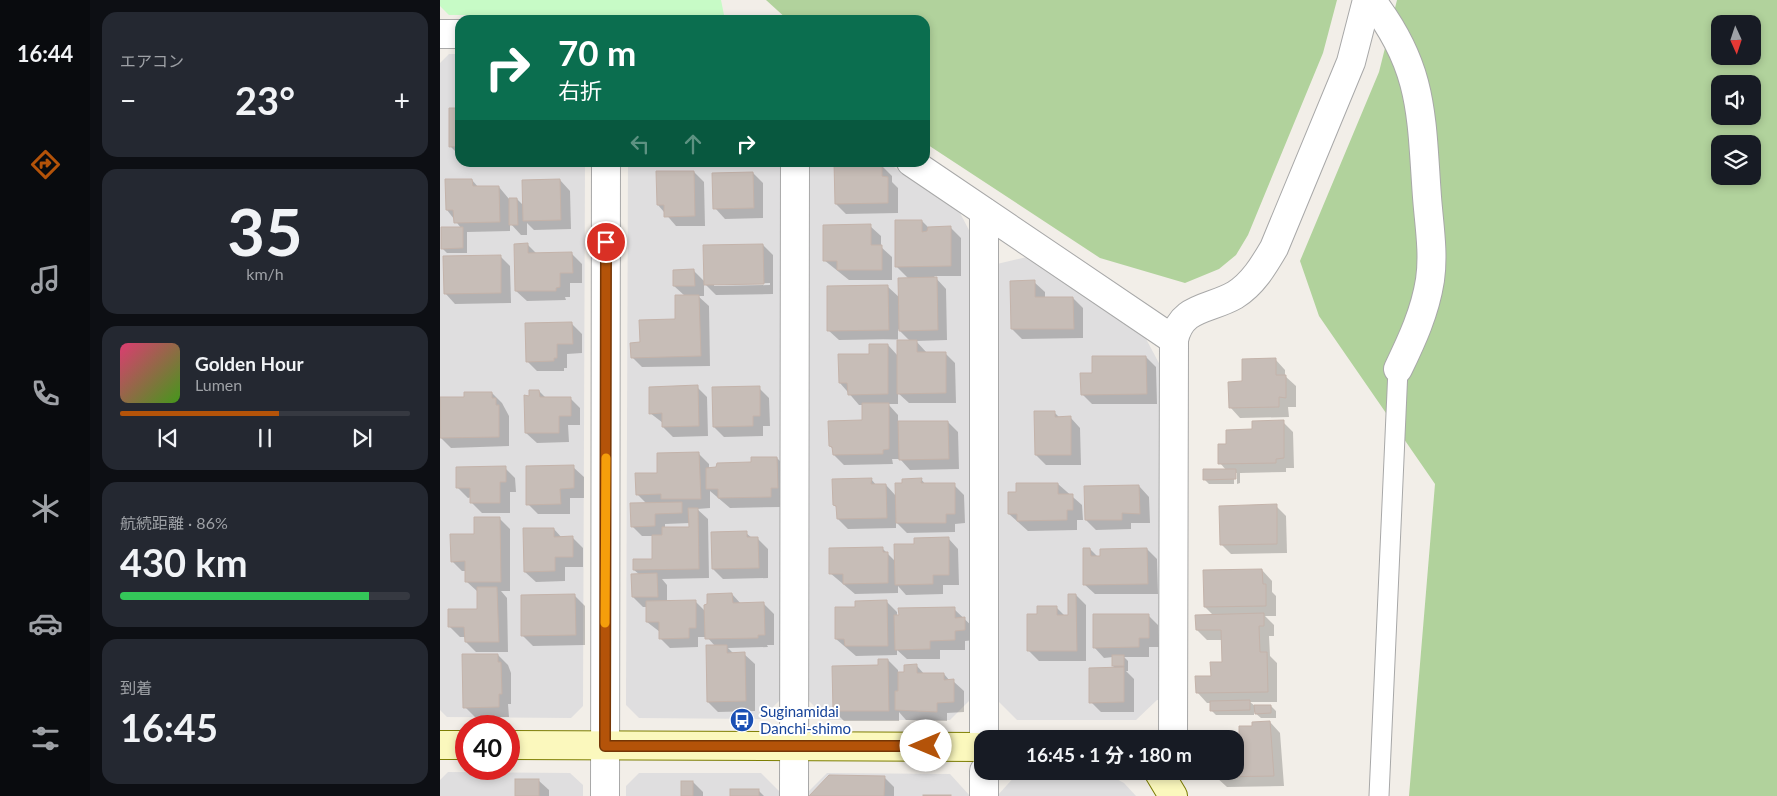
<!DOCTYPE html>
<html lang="ja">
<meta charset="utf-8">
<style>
body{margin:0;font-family:Lato,"Noto Sans JP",sans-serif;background:#242831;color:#f1f3f6;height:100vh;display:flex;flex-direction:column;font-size:19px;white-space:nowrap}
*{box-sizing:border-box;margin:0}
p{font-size:16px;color:#9ea1a6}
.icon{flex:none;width:28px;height:28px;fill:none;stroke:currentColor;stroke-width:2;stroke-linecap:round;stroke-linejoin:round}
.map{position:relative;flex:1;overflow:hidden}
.details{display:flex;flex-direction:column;gap:12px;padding:12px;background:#0d0f14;width:350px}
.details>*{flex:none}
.top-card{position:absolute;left:15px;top:15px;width:475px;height:152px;border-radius:15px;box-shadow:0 2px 8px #0003;background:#0b6e4f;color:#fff;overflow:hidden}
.needle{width:32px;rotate:177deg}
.tools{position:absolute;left:1271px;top:15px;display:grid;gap:10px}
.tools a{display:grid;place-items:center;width:50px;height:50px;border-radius:10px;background:#171b24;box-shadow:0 2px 8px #0003;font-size:25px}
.speed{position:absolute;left:15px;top:715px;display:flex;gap:10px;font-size:25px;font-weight:700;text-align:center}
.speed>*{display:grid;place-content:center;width:65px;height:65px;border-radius:50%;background:#171b24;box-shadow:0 2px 8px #0003;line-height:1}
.speed .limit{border:8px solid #d22;background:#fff;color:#111}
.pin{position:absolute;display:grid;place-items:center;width:42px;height:42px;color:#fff;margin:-21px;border:2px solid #fff;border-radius:50%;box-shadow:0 1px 5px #0007}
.me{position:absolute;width:55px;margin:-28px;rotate:270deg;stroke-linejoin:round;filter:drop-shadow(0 0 4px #0008)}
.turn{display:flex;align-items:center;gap:18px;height:105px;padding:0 20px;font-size:22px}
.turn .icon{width:65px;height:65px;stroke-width:2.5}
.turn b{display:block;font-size:35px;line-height:42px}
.lanes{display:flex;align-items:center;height:48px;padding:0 20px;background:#0003;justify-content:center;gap:25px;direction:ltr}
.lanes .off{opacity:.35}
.big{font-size:38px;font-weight:700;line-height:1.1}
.details .card{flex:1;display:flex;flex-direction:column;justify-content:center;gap:8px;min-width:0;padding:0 18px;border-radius:15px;background:#242831}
.details .dial{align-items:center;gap:0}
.dial b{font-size:65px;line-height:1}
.song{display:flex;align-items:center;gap:15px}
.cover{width:60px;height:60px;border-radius:8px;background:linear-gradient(135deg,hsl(340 70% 55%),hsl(100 70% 35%))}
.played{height:5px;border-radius:2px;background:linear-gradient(90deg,#b45309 55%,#363941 55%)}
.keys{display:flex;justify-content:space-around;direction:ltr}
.heat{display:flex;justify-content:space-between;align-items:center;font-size:28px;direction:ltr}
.charge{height:8px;border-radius:4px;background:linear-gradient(90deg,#34c759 86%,#363941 0)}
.trip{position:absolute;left:534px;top:730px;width:270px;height:50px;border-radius:15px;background:#171b24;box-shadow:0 2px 8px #0003;font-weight:700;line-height:50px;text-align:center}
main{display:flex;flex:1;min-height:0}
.menu{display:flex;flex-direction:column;width:90px;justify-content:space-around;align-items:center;background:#090b0e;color:#9ea1a6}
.menu .icon{width:35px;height:35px}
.menu .on{color:#b45309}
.menu b{font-size:22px;color:#f1f3f6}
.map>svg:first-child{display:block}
.residential{fill:#dfdedf}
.forest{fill:#b1d29c;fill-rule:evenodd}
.park{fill:#c7fbc6}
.shadow{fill:#0003;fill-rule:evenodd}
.building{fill:#c7bdb7;stroke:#c4b3aa}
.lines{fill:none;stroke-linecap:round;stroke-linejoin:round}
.lane-casing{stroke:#a8a8a8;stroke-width:21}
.street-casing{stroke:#a8a8a8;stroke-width:30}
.secondary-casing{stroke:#7d7e03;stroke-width:30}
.lane{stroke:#fff;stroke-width:19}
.street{stroke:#fff;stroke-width:28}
.secondary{stroke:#fbf8bd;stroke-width:28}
.route-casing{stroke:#753606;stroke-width:12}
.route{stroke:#b45309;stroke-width:9}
.slow{stroke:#f59e0b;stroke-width:9}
.labels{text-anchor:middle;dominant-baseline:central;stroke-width:4;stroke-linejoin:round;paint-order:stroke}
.transit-label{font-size:15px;fill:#164399;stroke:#fff;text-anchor:start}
</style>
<main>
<nav class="menu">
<b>16:44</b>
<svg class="icon on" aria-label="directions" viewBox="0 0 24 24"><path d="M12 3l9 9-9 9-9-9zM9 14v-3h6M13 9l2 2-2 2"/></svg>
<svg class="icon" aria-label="music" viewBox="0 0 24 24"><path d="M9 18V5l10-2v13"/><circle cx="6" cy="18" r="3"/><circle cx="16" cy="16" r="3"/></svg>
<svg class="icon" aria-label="phone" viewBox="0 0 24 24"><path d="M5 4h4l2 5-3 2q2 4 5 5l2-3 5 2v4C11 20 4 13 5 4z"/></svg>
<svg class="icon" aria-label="climate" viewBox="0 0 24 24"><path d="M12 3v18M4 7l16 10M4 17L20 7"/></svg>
<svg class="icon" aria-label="car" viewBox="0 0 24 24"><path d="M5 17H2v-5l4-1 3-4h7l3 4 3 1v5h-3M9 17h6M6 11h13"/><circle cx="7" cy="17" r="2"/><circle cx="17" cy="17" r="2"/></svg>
<svg class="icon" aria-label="filters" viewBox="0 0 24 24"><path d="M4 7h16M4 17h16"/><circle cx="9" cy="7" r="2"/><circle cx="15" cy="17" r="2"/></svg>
</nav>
<section class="details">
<div class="card"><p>エアコン</p>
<div class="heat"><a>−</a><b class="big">23°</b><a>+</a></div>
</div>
<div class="card dial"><b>35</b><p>km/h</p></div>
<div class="card">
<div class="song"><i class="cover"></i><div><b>Golden Hour</b><p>Lumen</p></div></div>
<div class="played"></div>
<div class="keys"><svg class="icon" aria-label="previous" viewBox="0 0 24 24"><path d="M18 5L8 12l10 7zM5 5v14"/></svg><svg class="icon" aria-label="pause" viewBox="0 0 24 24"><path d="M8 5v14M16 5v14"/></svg><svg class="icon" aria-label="next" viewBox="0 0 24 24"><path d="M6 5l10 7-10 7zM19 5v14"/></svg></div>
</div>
<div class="card"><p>航続距離 · 86%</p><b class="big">430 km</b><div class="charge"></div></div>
<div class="card"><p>到着</p><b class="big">16:45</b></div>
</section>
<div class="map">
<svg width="1337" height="796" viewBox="0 0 1337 796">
<rect width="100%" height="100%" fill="#f2eee8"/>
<g class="residential">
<path d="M9 54H20V162L145 163 143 706 131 718 7 717 0 710V63Z"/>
<path d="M188 163H343L341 699 321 719 199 718 186 705Z"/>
<path d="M369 163H448L519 211 531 234V699L510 720H388L367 699Z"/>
<path d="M587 257 705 337 721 367 720 700H717L696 720H577L557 700V264Z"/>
<path d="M8 772 130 773 143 785V796H0V780Z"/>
<path d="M199 773H321L341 793V796H186V786Z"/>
<path d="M387 773 510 774 530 796H367V793Z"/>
<path d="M577 774H657L671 776 684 783 696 796H557Z"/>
</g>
<g class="forest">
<path d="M326 0H897L883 53 808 235 796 255 779 269 745 283 660 258 485 143V20H348Z"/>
<path d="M957 0H1337V796H969L995 484 879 316 860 261 939 72ZM1280 24H1312V56H1280ZM1280 84H1312V116H1280ZM1280 144H1312V176H1280Z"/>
</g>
<path class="park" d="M0 0H281L285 20 276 15H9L0 6Z"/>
<g class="shadow">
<path d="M20 109V156L10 146Z"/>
<path d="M395 162H429L432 165 442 166 452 176V182L458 188V213L406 214 396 204Z"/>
<path d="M254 172 264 182 265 226H236L218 205Z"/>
<path d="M313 173 323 183V218L285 219 275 208Z"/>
<path d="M32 180 39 188 59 187 69 199H77L84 206 120 180 130 191 131 229 94 230 87 223V235H81L70 223V231L27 232V253H7L2 248 21 228 7 210Z"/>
<path d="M482 221 489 228H511L521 238V276H494L506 289 507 340 476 341 487 353H505L515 363 516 403H469L458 393V404H448L458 415V422H508L518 432 519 469 470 470 460 459H452L453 464 404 465 394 455V450L390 446 424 422V405H419L400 383 430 355 448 345 458 356V339L399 340 388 330 447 286 460 298 469 279 457 267ZM458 329 470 341H458Z"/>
<path d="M430 226 441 236V247L452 257V280H409L384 260Z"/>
<path d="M88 245 97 254 131 253 142 264V283H130V297H125L126 300 87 301 76 291Z"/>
<path d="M323 245 333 255V294L276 295 264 283V296H258L269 306 270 366 202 367 192 357 201 343 237 320 245 296 234 286 254 271 265 282ZM330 283V285L274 286V284Z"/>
<path d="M60 256 70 266 71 303 15 304 5 293Z"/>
<path d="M594 282 605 292V298H633L643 308V338L582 339 572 329Z"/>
<path d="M132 324 142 334V353L127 354V368H124V371H97L87 361Z"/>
<path d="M706 357 716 367 717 404H652L642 394 653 374Z"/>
<path d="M835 359 845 370V376L856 386V407H848L849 417 800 418 790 407 803 383Z"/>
<path d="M257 387 267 397 268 436 233 437 223 427V423L210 413Z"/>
<path d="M319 388 329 398 330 426H323V436L284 437 274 427Z"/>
<path d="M99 391 106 398H130L140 408V425H128L129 442 97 443 86 433 90 397Z"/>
<path d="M52 393 62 403 69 416V446L11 448 1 438 25 398Z"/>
<path d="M614 412 620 418 630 417 640 428 641 465H606L596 455Z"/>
<path d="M843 422 853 432 854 468H846V472L800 473V483L797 484V473H794V484H769L764 479 786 470 780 463 788 445 813 431Z"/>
<path d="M259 454 269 464V469L337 458 347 468 348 497H341V507L290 508 270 491V508L257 509 268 519 269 578 222 579 227 585V602L255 601 266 612 292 594 301 604 323 603 334 614V645H327L328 647 288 648 294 654H304L315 664V711L278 712 268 702 275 646 267 637H258V647L230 648 220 638V632L207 622V607H203L193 597 200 575 194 570 213 560V536H202L192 526 207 504 197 494 219 474ZM250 523V528H225V524Z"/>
<path d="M133 467 144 477V498H130V514H98L88 504Z"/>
<path d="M65 468 75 478 76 492H70V513H42L32 503V497L28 498 17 487Z"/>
<path d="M431 479 437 486 446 485 456 496 481 479 486 485H514L524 495 525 523 515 524V532L467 533 456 522V528L408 529 398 519V508L394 505Z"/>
<path d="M618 484 642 505 643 520H637V530L588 531 569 514 577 493Z"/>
<path d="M699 486 709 497 710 523H691V529L656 530 646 520Z"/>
<path d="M836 506 846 516 847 553 791 554 781 544Z"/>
<path d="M59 518 70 529V591H61L67 598 68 652H36L26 642V637H20L9 626 39 610 38 592 26 581V571H22L12 561 35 535Z"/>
<path d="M114 529 122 538H133L143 548V567H125V581L96 582 85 572Z"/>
<path d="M306 533 312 538H317L328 549V578L283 579 273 569Z"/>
<path d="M508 538 518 549 519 585H503V594L466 595 458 586V593L415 594 390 573 442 548 455 561 475 545Z"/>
<path d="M650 549 658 557 707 549 717 559 718 594H655L644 584Z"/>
<path d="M822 570 832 581V592L836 596V616H825L834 625V636H829L830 656 837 663V702H810L815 706H831L836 711V718H821L814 712V715H776L771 710V703H767L757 692 783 663V640H767L757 630 774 616 765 607Z"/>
<path d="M134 595 145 606V645L93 646 83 636Z"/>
<path d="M636 595 646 605V661H599L589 651 598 615 616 607 625 616H629Z"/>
<path d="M447 602 457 612V617L514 609 535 629V640L525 641V650H500V659H467L457 650V655L416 656 396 639 416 608Z"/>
<path d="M708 615 718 625 719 647H709V657H684L688 661V671H686L694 679V712H661L651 702 676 669 673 666V657L664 658 654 647Z"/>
<path d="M58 655 68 665 71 673V704H68L69 717H35L25 707Z"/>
<path d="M448 660 458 670V674L465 673 477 666 485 675 504 674 510 681H513L524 691V712L507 713V721L466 720 459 712V721H404L394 711Z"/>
<path d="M830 722 840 733 844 786 787 787 776 777 795 771V748H800L813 727Z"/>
<path d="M444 777 454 787V796H371Z"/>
<path d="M98 780 109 790V796H76Z"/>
<path d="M253 782 263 792V796H242Z"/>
<path d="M318 790 324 796H291Z"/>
</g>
<g class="building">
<path d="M9 108H20V146L9 147Z"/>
<path d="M394 162 442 164V176L448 177V203L395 204Z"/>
<path d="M216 171H254L255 216 224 217V205H217Z"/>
<path d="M313 172 314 208 273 209 272 173Z"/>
<path d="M5 179H32L33 186H59L60 222 14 223 13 210H6Z"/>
<path d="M120 179 121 220 83 221 82 180Z"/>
<path d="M69 198H77L78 225H69Z"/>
<path d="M455 220H482V232L487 231 488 227 511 226V266L455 267Z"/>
<path d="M431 224V245H442V270H397V261H383V225Z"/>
<path d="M1 227H23V248L1 249Z"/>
<path d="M88 243V253L132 252 133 273H120V287L116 288V291H75L74 244Z"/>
<path d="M323 244 324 284 264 285 263 245Z"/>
<path d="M61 255V293L4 294 3 256Z"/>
<path d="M254 269 255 286H233V270Z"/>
<path d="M497 277 498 330 459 331 458 278Z"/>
<path d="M595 280V297H633L634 329H571L570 281Z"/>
<path d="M448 285 449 330 387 331V286Z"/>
<path d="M235 295H259L261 356 191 358 190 343 200 342 199 320 235 319Z"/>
<path d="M132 322 133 344H117V358H114V361L86 362 85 323Z"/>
<path d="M457 340H477V352H506V393L457 394Z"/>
<path d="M429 344H448V394L408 395 407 383H399L398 354H429Z"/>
<path d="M652 356H706L707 394 641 395 640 373H652Z"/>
<path d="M836 358V375H846V398L839 397V407L789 408 788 382 802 381V359Z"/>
<path d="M258 385 259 426 222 427V413L209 414V387Z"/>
<path d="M320 386V416H313V426L273 427 272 387Z"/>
<path d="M89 390H99L100 397H131V416H119V433H85L84 395 89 396Z"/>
<path d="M24 392H52V398H56V405H59V437L0 438V397H24Z"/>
<path d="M422 403H449V449L443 450V454L393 455 392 447 389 446 388 421 422 420Z"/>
<path d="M594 411H615V417L631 416V455H595Z"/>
<path d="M844 420V458L836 459V463L778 464V444H786V430L812 429V421Z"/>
<path d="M458 421H508L509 459 459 460Z"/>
<path d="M259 452 261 499H221V494L196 495 195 473H217V453Z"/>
<path d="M311 457H337L338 488H331V497L278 498V489H266V468L276 467 277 463 311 462Z"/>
<path d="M134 465V488L120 489 121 504 86 505V466Z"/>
<path d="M66 466V482H60V503H30V488H16V467Z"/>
<path d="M763 469H796V479L763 480Z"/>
<path d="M432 478 431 484H446L447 518 397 519 396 506 393 505 392 479Z"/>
<path d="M482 478 481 483H515V514H506V523H456L455 483H462V479Z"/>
<path d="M576 483H618V494H633V510H627V520L577 521V514H568V492H576Z"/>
<path d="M699 485 700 514 682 513V520H645L644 486Z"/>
<path d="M242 502V513L215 514V526L191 527 190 503Z"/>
<path d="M837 504V544L780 545 779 506Z"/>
<path d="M248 508H258L259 569 193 570V559H212V535H222V527H249Z"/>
<path d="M34 517H60L61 582H25V561L11 562 10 534H34Z"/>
<path d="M83 528H114V537L133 536V557H115V571L84 572Z"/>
<path d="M307 531V537H318L319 568 272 569 271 532Z"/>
<path d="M509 537V575H493V584L455 585 454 544H474V538Z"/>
<path d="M443 547V552H448V583L403 584V574H389V548Z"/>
<path d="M643 548H650L651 556H660V549L707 548 708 584 643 585Z"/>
<path d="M822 569 823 584H826V606L764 607 763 570Z"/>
<path d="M217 573 218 597H192L191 574Z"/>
<path d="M37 587H57L59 642H25L24 627H8V609H37Z"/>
<path d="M292 593 293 603 324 602 325 635H318V638L265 639 264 605 267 604V594Z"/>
<path d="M135 594 136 635 81 636V595Z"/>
<path d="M628 594H636L637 651H587V614H597V606H617V615H628Z"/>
<path d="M256 600V628H249V638L219 639V622H206V601Z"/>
<path d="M447 600 448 646H405L404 639H395V607H415V601Z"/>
<path d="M515 607V618L525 617V630L515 631V640L490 641V649L455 650 454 615H459L458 608Z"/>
<path d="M824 613V626H819L820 652H827L828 692 756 693 755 676H771L770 662H782L781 630H756L755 615Z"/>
<path d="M653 614H709V638H699V647L653 648Z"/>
<path d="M266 645H287V653L305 652 306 701 267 702Z"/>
<path d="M22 654H58V662H61L62 694H59V707L23 708Z"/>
<rect x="672" y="655" width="12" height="11"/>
<path d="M438 659H448L449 711H393L392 666 438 665Z"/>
<path d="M477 664V673H504V680L514 679V702L497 703V712L455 710V691H458V672H464V665Z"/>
<path d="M684 667V702L649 703V668Z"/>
<path d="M810 700V710L770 711V701Z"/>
<path d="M814 705H831V713L815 714Z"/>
<path d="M830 721 834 776 775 777V771H795V746H799V726H812V722Z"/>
<path d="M389 775 445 776 444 796H369Z"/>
<rect x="75" y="779" width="24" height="17"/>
<rect x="241" y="781" width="12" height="15"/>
<rect x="290" y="789" width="29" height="7"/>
<rect x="483" y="795" width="28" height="1"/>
</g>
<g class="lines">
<g class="lane-casing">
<path id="lane" d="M939 796 958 369"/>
</g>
<g class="street-casing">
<g id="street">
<path d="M931 0C984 68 981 115 987 197 989 224 994 253 990 280 985 312 972 340 958 369"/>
<path d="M0 34H20"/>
<path d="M471 162 734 340 733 739"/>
<path d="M734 340C741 306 769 310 795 295 813 284 824 265 834 248L911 62 927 0"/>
<path d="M544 739V212"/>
<path d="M165 796 166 162"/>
<path d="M354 796 355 162"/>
<path d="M544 796V771"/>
</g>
</g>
<g class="secondary-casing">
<g id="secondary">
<path d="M0 745H26"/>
<path d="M69 745 542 747"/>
<path d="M718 771 733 796"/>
</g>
</g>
<use href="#lane" class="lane"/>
<use href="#street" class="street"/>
<use href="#secondary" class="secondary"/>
</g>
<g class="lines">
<g class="route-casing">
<path id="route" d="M166 242 165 746H486"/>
</g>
<use href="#route" class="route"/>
<path class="slow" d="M165 623 166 458"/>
</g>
<defs>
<g id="bus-disc" transform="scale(1.25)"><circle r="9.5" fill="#1a4fb4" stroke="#fff"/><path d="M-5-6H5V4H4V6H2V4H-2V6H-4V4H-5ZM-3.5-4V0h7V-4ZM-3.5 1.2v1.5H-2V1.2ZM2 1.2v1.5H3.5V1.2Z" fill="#fff"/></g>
</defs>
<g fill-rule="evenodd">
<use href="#bus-disc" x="302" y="720"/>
</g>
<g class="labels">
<g class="transit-label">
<text x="320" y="711">Suginamidai<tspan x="320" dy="17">Danchi-shimo</tspan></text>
</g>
</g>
</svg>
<div class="tools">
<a><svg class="needle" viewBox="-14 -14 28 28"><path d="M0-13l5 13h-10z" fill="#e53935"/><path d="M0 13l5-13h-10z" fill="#9ea1a6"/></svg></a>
<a><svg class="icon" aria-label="sound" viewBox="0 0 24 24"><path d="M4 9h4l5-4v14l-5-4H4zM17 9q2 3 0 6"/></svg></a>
<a><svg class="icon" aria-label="layers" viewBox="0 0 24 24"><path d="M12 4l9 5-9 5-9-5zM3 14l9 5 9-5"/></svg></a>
</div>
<div class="speed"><div class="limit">40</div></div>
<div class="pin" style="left:166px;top:242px;background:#d93025"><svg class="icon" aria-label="arrive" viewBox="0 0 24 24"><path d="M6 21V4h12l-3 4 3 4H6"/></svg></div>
<svg class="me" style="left:486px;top:746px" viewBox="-20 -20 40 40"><circle r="19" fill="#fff"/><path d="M0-13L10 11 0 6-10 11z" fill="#b45309"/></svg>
<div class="trip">16:45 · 1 分 · 180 m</div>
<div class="top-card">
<div class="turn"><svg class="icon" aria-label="right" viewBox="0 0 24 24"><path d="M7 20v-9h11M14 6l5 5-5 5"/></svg><div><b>70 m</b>右折</div></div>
<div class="lanes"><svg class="icon off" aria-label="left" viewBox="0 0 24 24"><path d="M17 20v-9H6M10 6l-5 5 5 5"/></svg><svg class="icon off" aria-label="ahead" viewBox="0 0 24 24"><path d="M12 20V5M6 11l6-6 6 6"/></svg><svg class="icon" aria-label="right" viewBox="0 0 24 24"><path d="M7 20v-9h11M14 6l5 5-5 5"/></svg></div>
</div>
</div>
</main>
